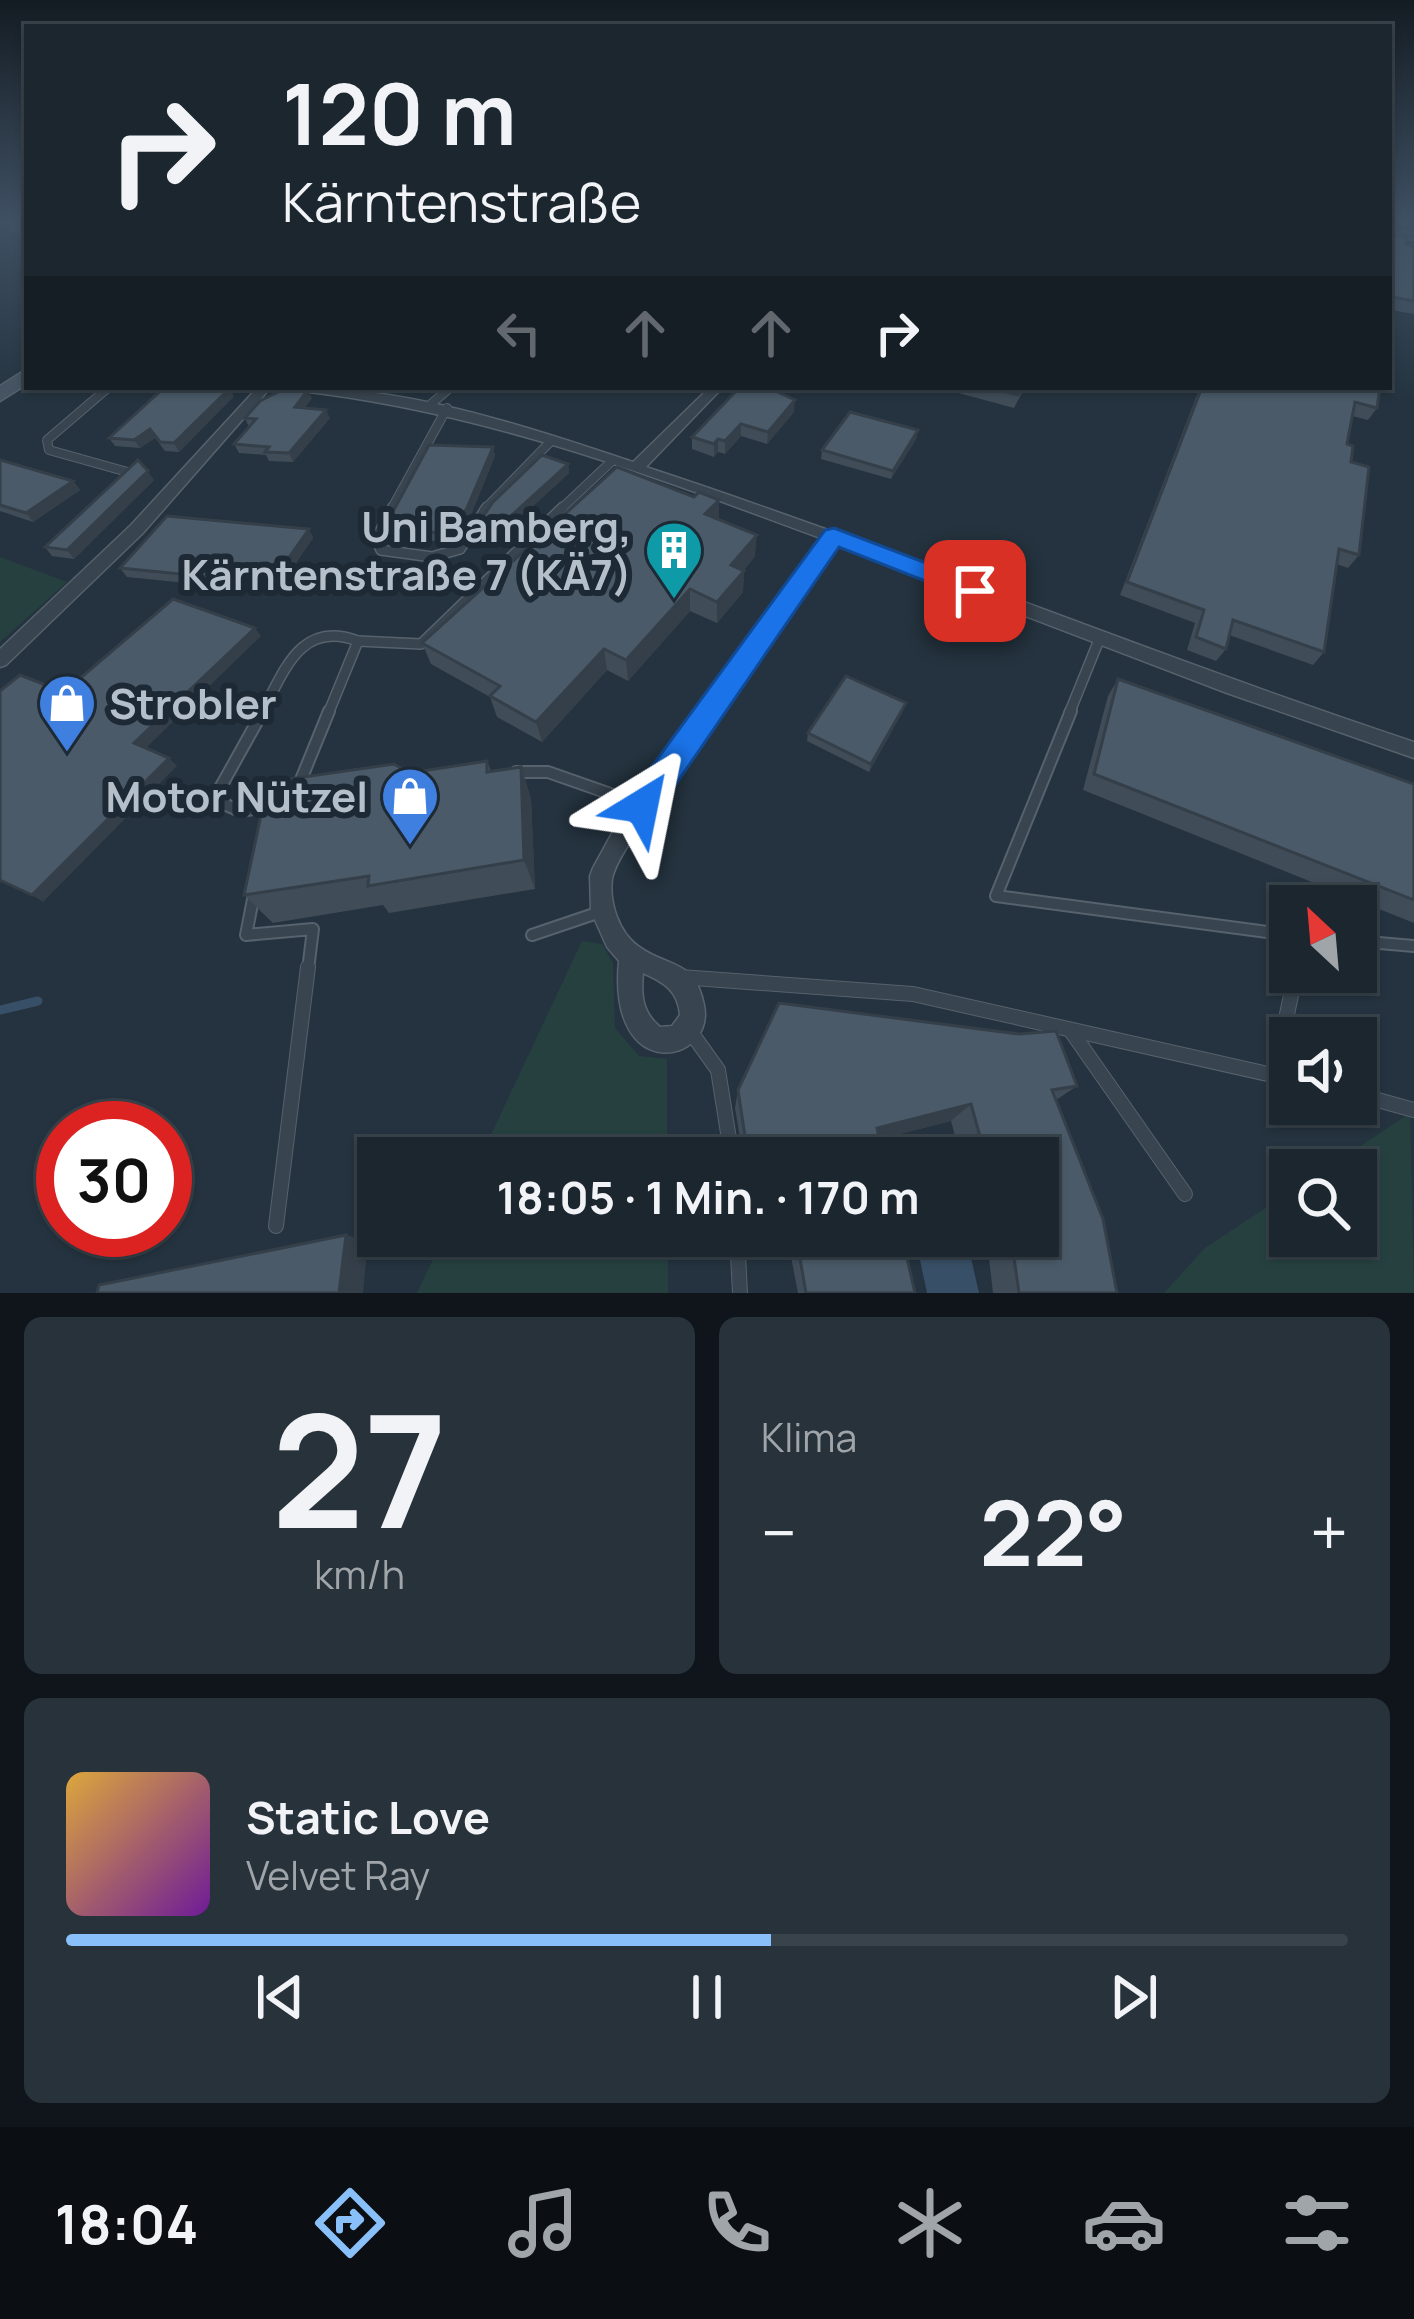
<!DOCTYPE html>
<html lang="de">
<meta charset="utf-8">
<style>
body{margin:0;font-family:Manrope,sans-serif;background:#28323b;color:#f1f3f6;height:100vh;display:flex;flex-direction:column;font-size:45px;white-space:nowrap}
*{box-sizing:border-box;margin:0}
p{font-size:39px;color:#a0a5aa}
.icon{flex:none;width:66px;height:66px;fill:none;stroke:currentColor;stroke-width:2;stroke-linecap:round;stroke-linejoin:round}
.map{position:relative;height:1293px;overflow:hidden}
.details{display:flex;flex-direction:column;gap:24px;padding:24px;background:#0f151a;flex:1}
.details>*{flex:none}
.banner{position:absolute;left:24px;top:24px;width:1368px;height:366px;border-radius:0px;box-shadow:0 3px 9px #0004,0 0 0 3px #39434b;background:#1b262f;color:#f1f3f6;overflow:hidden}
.needle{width:78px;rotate:334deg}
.tools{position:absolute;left:1269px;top:885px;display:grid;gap:24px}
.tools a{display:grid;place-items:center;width:108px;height:108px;border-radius:0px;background:#1b262f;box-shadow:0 3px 9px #0004,0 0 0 3px #39434b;font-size:60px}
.speed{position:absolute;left:36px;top:1101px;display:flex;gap:24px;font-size:60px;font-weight:700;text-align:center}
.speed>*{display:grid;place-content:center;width:156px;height:156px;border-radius:50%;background:#1b262f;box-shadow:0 3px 9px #0004,0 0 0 3px #39434b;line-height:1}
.speed .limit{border:18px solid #d22;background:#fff;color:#111}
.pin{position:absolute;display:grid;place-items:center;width:102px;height:102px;color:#fff;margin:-51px;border-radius:24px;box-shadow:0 6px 18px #0006}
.me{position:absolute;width:132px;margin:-66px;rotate:35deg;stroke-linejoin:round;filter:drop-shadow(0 0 9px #0008)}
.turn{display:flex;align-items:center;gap:42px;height:252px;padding:0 60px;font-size:54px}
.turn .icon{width:156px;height:156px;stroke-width:2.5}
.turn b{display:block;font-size:84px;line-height:102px}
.lanes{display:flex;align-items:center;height:114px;padding:0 60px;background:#0003;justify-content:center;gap:60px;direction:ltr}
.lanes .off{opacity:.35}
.big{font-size:90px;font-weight:700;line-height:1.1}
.details .widget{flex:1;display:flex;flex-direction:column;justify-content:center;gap:18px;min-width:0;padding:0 42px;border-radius:18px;background:#28323b}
.details .dial{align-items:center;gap:0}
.dial b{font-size:156px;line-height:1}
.song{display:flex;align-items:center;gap:36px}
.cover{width:144px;height:144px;border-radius:18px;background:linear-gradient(135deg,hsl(40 70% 55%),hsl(280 70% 35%))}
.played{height:12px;border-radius:6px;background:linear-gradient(90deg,#8ac0f9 55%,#39434b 55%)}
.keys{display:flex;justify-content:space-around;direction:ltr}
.heat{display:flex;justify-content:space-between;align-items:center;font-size:66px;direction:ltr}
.details .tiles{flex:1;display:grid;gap:24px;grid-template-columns:1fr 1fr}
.widget:last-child{grid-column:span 2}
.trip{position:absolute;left:357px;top:1137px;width:702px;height:120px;border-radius:0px;background:#1b262f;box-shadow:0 3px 9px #0004,0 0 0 3px #39434b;font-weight:700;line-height:120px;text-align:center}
.tab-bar{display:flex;height:192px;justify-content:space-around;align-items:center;background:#0b0f13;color:#a0a5aa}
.tab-bar .icon{width:84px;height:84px}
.tab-bar .on{color:#8ac0f9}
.tab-bar b{font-size:54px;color:#f1f3f6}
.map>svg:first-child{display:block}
.green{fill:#264040}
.water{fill:#385067}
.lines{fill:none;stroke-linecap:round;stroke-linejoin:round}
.stream-far1{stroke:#385067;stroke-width:3}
.stream{stroke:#385067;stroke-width:9}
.lane-far3-casing{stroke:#56626d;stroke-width:10}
.lane-far2-casing{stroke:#56626d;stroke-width:12}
.lane-far1-casing{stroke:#56626d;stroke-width:14}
.lane-casing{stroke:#56626d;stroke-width:16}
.street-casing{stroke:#56626d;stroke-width:3}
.secondary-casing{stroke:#56626d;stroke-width:3}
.lane-far3{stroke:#38444f;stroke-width:8}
.lane-far2{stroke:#38444f;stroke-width:9}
.lane-far1{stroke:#38444f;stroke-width:10}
.lane{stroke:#38444f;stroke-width:14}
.street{fill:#38444f;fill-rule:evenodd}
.secondary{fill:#465462;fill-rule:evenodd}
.wall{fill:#404d59}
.shaded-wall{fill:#343f49}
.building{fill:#4a5a68;stroke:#343f49;stroke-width:3}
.route{fill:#1a73e8;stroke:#114b97;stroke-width:3}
.labels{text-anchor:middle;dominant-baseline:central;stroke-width:12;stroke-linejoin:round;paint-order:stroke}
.poi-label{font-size:42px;font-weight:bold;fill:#b5bfca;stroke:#1d2934;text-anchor:end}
</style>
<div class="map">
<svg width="1414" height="1293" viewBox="0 0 1414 1293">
<rect width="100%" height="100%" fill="#24333f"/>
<g class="green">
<path d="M0 557 67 582 0 642Z"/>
<path d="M582 941 602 944 613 963 615 1028 639 1056 667 1059V1158H480Z"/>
<path d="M1410 1113 1414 1293H1164L1205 1248 1290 1192V1236H1356V1170H1324Z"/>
<path d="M444 1236H668V1293H417Z"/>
</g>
<path class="water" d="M915 1236H966L979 1293H927Z"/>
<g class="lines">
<path class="stream-far1" d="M12 229 27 234"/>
<path class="stream" d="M0 1010 38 1001"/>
<g class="lane-far3-casing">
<g id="lane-far3">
<path d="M109 387 47 440 49 450 131 473"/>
<path d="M431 404 451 387"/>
<path d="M391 510 447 408"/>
<path d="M484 510 552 440"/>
<path d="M560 510 613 460"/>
</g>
</g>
<g class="lane-far2-casing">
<g id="lane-far2">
<path d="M393 507 376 539 381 550 432 557 460 549 487 507"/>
<path d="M358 641 421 644 563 507"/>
<path d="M261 714C284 672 300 619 358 641L328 714"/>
<path d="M1069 714 1099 640"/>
</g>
</g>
<g class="lane-far1-casing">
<g id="lane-far1">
<path d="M263 711 219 790 226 805 240 811 273 806"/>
<path d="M1071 711 996 896 1290 935"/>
<path d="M516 772H548L642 805"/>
<path d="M298 787 329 711"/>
<path d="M254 894 246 935 313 929 308 970"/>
<path d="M532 935 603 911"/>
<path d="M1356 941 1414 946"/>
</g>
</g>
<g class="lane-casing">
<g id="lane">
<path d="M680 977 913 994 1290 1079"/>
<path d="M688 1028 718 1070 732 1158"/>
<path d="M1071 1031 1185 1194"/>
<path d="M1274 1075 1296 972"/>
<path d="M1356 1094 1414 1110"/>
<path d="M276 1226 308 967"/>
<path d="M737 1236 740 1293"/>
</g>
</g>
<g class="street-casing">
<g id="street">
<path d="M1389 229 1414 234V240L1389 235Z"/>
<path d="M258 387H271L143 533 6 665 0 667V649L131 525Z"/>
<path d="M294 387C410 387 524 426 633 462L710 387H723L646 467C904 552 1155 656 1414 742V758L1227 693 837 544 638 829C630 843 615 863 612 879 609 903 619 932 638 946 667 968 695 958 704 1005 716 1064 607 1087 619 961L607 947 591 911 590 876 593 868 622 815 823 539C653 476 481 411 300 391ZM643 973C664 982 678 991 680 1015L672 1026 660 1027C642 1012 641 995 643 973Z"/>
</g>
</g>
<g class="secondary-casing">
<path id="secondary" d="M27 369V384L0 401V386Z"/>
</g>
<use href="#lane-far3" class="lane-far3"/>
<use href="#lane-far2" class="lane-far2"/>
<use href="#lane-far1" class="lane-far1"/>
<use href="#lane" class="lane"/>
<use href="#street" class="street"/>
<use href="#secondary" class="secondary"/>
</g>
<g class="wall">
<path d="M1389 234 1414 247V314L1391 310Z"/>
<path d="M740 387H778L775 390 794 412 767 444 741 436 725 454 718 452 714 457 692 449V437Z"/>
<path d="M936 387H1025L1014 408Z"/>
<path d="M1200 387H1380L1377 408 1368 420 1352 416 1347 444 1351 462 1359 555 1348 568 1336 564 1324 652 1313 665 1229 635 1226 649 1216 661 1187 650 1195 623 1120 595Z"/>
<path d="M234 396 179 452 165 451 155 438 140 448 115 446 109 438Z"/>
<path d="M312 398 305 407 330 418 293 462 269 461 266 455 239 453 234 444 249 427 245 418Z"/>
<path d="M918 430 916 439 891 479 821 459 822 450Z"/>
<path d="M493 447 495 456 470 517 453 542 386 539 383 530Z"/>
<path d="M0 460 73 481 80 490 33 522 0 511Z"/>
<path d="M568 464 569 473 503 534 485 527 482 518Z"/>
<path d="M154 480 74 559 52 556 45 547Z"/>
<path d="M694 497 719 500V520L755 556 744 570 743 592 717 623 690 611 628 681 607 670 542 742 497 717 490 697 431 664 422 643Z"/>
<path d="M309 529 313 538 276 592 127 577 120 568Z"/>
<path d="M1118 679 1414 784V923L1083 790 1108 696Z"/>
<path d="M906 703 903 711 869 772 807 741 808 733Z"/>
<path d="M487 761 491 771 521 767 531 799 535 889 389 913 383 905 273 923 244 895 409 773Z"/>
<path d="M1077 1086 1056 1100 1117 1293H993L989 1258 983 1236H1038V1158H961L951 1121 880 1139 884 1158H738L742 1150 735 1108 738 1090Z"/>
<path d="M787 1236H902L915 1293H798Z"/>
</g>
<g class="shaded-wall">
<path d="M230 388 234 396 179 452 174 443Z"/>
<path d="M308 390 312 398 299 415 295 407Z"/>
<path d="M795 400 794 412 767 444 768 432Z"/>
<path d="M326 410 330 418 293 462 289 453Z"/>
<path d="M741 424V436L725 454V441Z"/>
<path d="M150 429 155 438 140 448 134 440Z"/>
<path d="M918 430 916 439 891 479 893 471Z"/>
<path d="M718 439V452L714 457V444Z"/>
<path d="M493 447 495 456 470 517 453 542 451 533Z"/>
<path d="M568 464 569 473 503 534 501 525Z"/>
<path d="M148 471 154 480 74 559 67 550Z"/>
<path d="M73 481 80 490 33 522 26 513Z"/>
<path d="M719 500V521L705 514Z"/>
<path d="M309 529 313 538 276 592 271 583Z"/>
<path d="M757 535 755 556 730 586 731 565Z"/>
<path d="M744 571 743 592 717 623V602Z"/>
<path d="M690 589V611L628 681 626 660Z"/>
<path d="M255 628 261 636 142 752 134 743Z"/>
<path d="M604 649 607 670 542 742 536 722Z"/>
<path d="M906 703 903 711 869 772 871 764Z"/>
<path d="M169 758 177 766 43 902 32 895Z"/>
<path d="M521 767 531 799 535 889 524 860Z"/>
<path d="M971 1104 951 1121 865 1143 877 1128Z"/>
<path d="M346 1235 368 1241 363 1293H339Z"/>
</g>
<g class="building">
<path d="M1389 234 1406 238 1405 244 1414 247V301L1392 297 1389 322Z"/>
<path d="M165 387 230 388 174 443 160 442 150 429 134 440 109 438Z"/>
<path d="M740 387H767L795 400 768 432 741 424 725 441 718 439 714 444 692 437Z"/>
<path d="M988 387H1022L1018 395Z"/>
<path d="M1202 387H1380L1377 408 1355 402 1347 444 1353 446 1351 462 1369 467 1359 555 1339 549 1324 652 1233 620 1226 649 1196 637 1204 610 1127 582Z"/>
<path d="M284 389 308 390 295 407 326 410 289 453 265 452 269 447 234 444 256 419 245 418 260 401Z"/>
<path d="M850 412 918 430 893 471 822 450Z"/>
<path d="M429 445 493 447 467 508 451 533 383 530Z"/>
<path d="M542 455 568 464 501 525 482 518 493 502Z"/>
<path d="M0 460 73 481 26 513 0 505Z"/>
<path d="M138 460 148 471 67 550 45 547Z"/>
<path d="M617 467 694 497 699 492 719 500 705 514 757 535 731 565 744 571 717 602 690 589 626 660 604 649 536 722 490 696 500 686 422 643Z"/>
<path d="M167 516 309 529 271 583 120 568Z"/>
<path d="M173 599 255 628 134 743 169 758 32 895 0 880V691L20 675 64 692Z"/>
<path d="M846 676 906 703 871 764 808 733Z"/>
<path d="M1118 679 1414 784V900L1094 774Z"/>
<path d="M487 761V772L521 767 524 860 368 886 369 876 244 895 268 782 394 764 409 773Z"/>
<path d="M779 1003 1019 1034 1056 1031 1077 1086 1052 1090 1103 1219 1117 1293H1019L1013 1251 1009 1236H1038V1158H986L971 1104 877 1128 884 1158H781L779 1150 738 1155 746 1143 738 1090Z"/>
<path d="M346 1235 339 1293H97L99 1285Z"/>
<path d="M796 1236H902L915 1293H806Z"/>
</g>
<linearGradient id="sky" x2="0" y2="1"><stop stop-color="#141c23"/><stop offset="0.55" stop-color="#3f5063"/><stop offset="1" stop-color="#3f5063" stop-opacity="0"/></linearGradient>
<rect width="1414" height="402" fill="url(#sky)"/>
<path class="route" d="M834 528 984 585 988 591 975 600 966 597 839 547 654 816 642 820 631 816 626 806 631 795 825 530Z"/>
<defs>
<g id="building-pin" transform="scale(3)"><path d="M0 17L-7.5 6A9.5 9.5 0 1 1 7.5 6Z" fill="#0f9aa8" stroke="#1d2934"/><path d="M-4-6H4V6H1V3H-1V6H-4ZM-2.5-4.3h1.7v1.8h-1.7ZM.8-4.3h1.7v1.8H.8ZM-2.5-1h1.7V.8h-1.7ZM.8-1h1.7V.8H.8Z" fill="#fff"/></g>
<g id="shop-pin" transform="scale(3)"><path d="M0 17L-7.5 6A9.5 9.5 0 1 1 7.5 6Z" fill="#3f7fe0" stroke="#1d2934"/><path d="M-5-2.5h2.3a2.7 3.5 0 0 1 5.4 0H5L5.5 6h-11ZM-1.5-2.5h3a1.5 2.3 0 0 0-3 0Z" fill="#fff"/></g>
</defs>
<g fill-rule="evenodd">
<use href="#building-pin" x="674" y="550"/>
<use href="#shop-pin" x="67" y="703"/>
<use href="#shop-pin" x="410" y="796"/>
</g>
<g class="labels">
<g class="poi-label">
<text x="632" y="526">Uni Bamberg,<tspan x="632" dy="48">Kärntenstraße 7 (KÄ7)</tspan></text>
<text x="109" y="703" text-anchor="start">Strobler</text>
<text x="368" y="796">Motor Nützel</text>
</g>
</g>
</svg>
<div class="tools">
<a><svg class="needle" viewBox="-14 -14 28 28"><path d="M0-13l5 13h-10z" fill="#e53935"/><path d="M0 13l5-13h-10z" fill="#a0a5aa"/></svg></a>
<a><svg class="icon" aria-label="sound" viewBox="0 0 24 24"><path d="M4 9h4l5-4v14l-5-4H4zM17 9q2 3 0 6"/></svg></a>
<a><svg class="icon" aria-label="search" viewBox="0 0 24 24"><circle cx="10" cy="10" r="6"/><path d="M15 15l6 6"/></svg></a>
</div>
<div class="speed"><div class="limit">30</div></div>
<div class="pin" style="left:975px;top:591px;background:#d93025"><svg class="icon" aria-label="arrive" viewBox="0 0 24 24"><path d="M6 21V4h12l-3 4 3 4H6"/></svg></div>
<svg class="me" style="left:642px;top:806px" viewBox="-20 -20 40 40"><path d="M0-17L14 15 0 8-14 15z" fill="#1a73e8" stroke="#fff" stroke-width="4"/></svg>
<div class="trip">18:05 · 1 Min. · 170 m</div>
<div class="banner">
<div class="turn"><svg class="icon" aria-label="right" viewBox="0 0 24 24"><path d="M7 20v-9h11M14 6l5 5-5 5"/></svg><div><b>120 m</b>Kärntenstraße</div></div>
<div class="lanes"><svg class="icon off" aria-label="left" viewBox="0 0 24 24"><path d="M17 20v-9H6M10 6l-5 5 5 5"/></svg><svg class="icon off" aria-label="ahead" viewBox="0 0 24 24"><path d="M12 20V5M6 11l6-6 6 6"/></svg><svg class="icon off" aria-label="ahead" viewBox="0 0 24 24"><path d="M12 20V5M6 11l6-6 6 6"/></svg><svg class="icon" aria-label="right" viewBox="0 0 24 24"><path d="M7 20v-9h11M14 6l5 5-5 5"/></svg></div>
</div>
</div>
<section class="details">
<div class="tiles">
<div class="widget dial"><b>27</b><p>km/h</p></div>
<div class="widget"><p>Klima</p>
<div class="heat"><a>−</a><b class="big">22°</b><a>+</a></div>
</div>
<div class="widget">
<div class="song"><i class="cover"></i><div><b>Static Love</b><p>Velvet Ray</p></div></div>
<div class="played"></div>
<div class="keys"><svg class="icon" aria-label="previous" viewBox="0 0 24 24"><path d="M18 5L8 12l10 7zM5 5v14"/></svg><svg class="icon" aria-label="pause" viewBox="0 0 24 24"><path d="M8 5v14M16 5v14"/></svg><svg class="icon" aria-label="next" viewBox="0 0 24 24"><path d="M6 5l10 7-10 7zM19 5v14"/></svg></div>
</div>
</div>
</section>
<nav class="tab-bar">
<b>18:04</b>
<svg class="icon on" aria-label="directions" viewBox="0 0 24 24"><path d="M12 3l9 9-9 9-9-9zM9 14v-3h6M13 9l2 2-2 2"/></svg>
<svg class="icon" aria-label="music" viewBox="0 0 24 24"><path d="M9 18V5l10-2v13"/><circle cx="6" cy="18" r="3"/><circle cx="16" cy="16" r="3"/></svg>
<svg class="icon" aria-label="phone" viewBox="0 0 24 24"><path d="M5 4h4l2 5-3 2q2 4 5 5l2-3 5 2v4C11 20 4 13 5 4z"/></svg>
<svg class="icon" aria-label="climate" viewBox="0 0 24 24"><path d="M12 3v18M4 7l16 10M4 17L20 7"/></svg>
<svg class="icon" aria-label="car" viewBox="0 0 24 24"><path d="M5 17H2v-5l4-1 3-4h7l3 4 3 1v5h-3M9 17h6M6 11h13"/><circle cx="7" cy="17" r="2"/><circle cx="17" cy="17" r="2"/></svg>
<svg class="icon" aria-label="filters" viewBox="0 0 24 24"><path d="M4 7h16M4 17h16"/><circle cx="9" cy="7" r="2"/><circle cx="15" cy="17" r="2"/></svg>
</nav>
